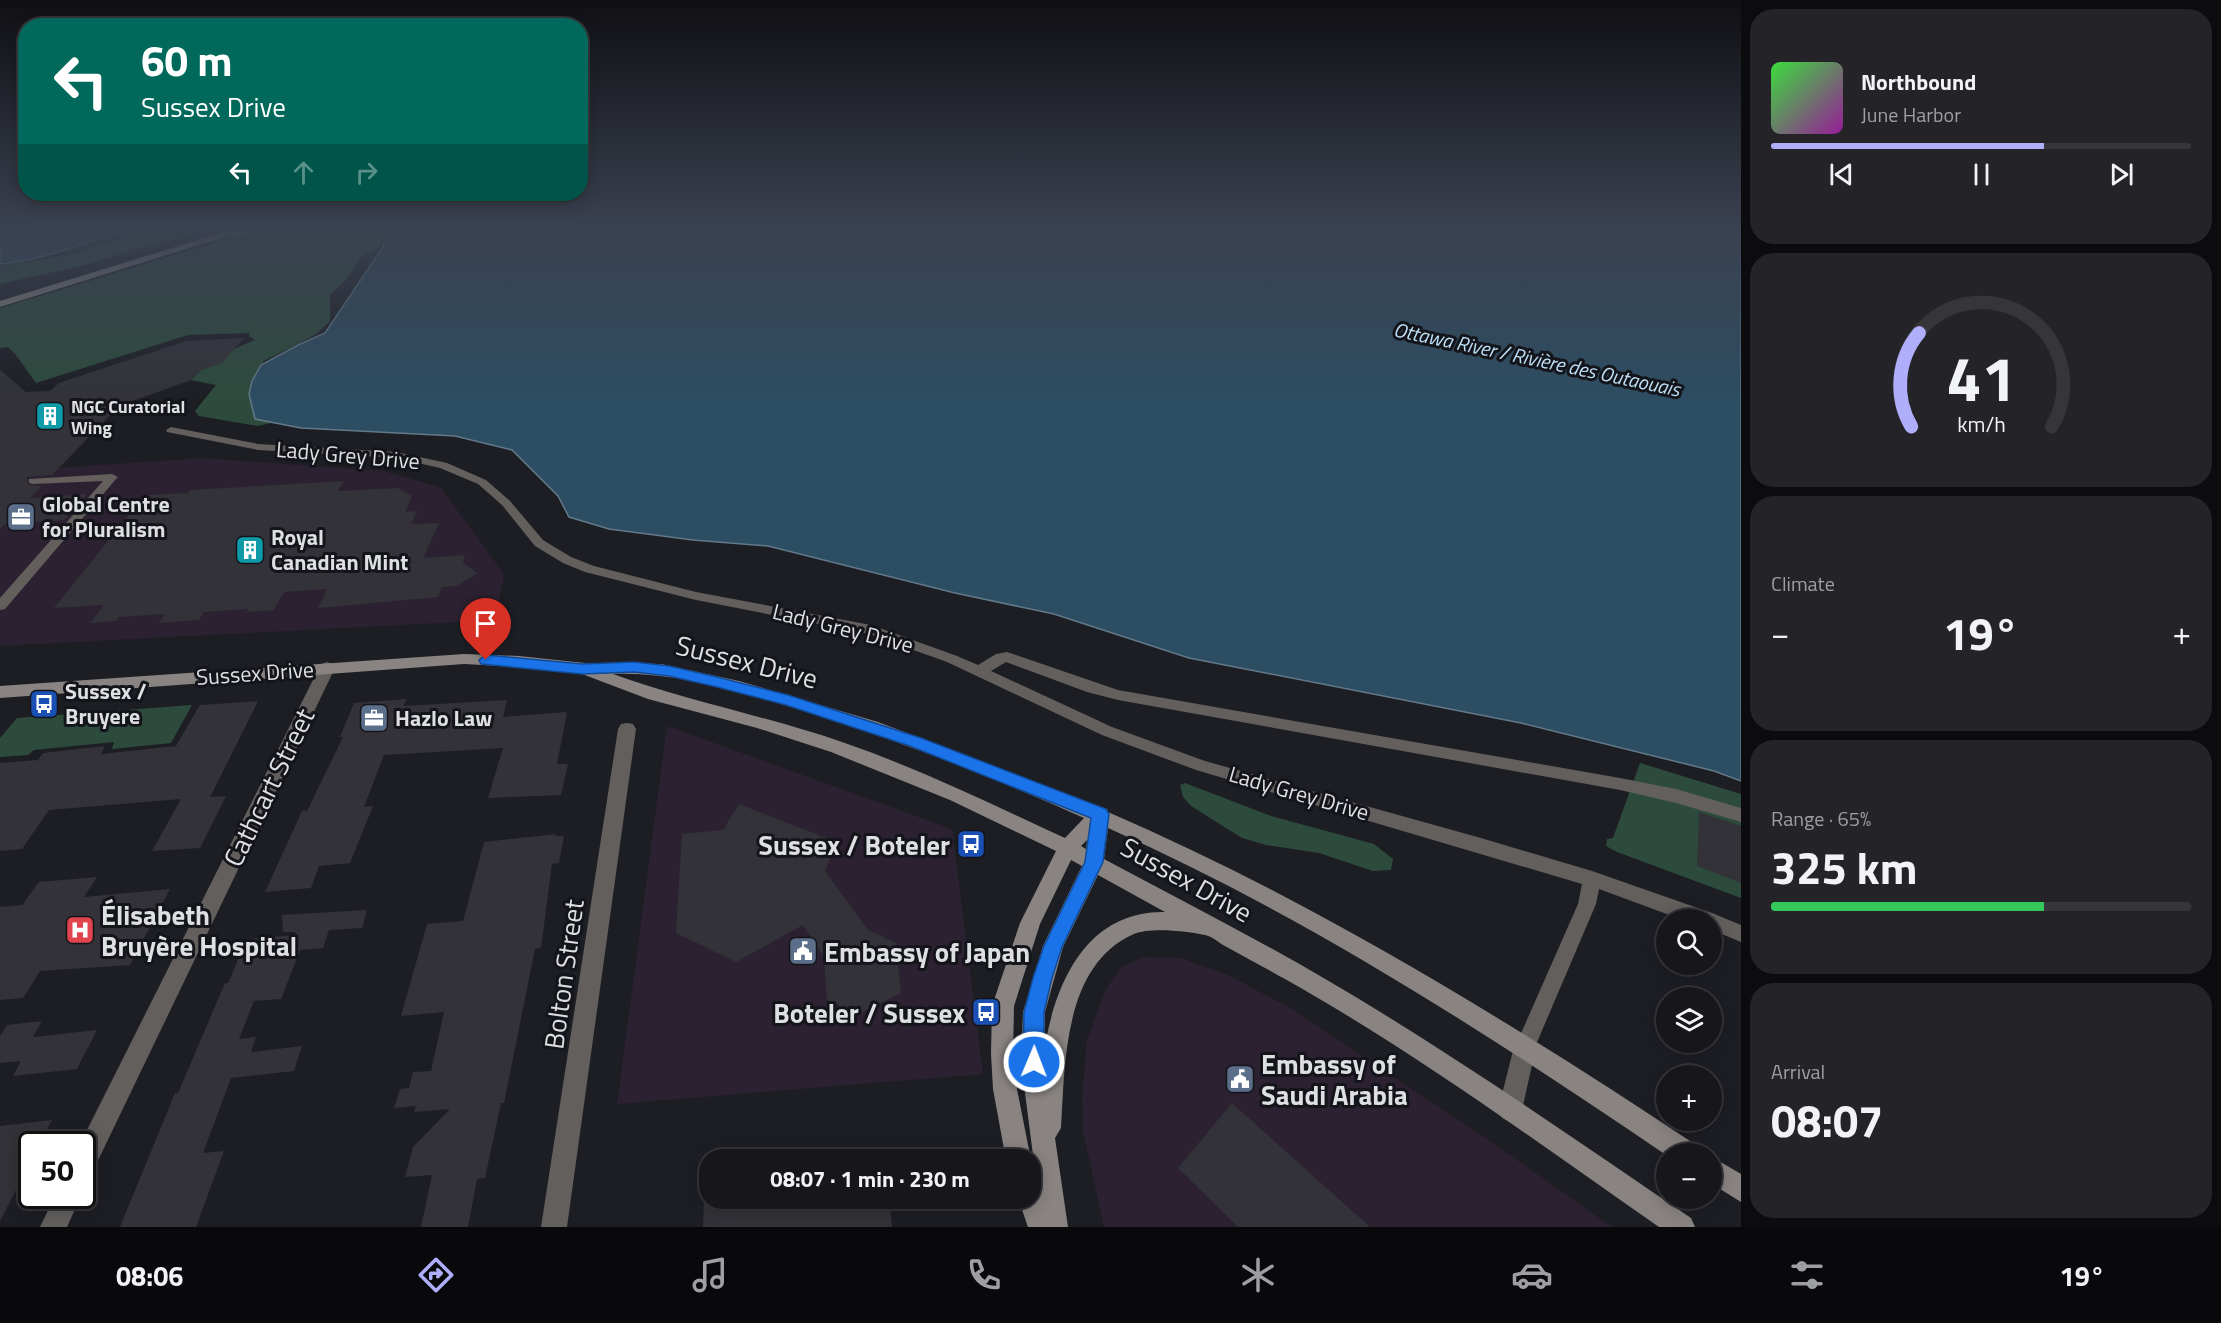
<!DOCTYPE html>
<meta charset="utf-8">
<style>
body{margin:0;font-family:"Titillium Web",sans-serif;background:#232328;color:#f1f3f6;height:100vh;display:flex;flex-direction:column;font-size:22px;white-space:nowrap}
*{box-sizing:border-box;margin:0}
p{font-size:20px;color:#9e9fa3}
.icon{flex:none;width:33px;height:33px;fill:none;stroke:currentColor;stroke-width:2;stroke-linecap:round;stroke-linejoin:round}
.map{position:relative;flex:1;overflow:hidden}
.sheet{display:flex;flex-direction:column;gap:9px;padding:9px;background:#0c0c0f;width:480px}
.sheet>*{flex:none}
.guide{position:absolute;left:18px;top:18px;width:570px;height:183px;border-radius:24px;box-shadow:0 3px 15px #0003,0 0 0 2px #35353a;background:#00695c;color:#fff;overflow:hidden}
.buttons{position:absolute;left:1656px;top:909px;display:grid;gap:12px}
.buttons a{display:grid;place-items:center;width:66px;height:66px;border-radius:50%;background:#16161b;box-shadow:0 3px 15px #0003,0 0 0 2px #35353a;font-size:30px}
.speed{position:absolute;left:18px;top:1131px;display:flex;gap:12px;font-size:30px;font-weight:700;text-align:center}
.speed>*{display:grid;place-content:center;width:78px;height:78px;border-radius:50%;background:#16161b;box-shadow:0 3px 15px #0003,0 0 0 2px #35353a;line-height:1}
.speed .limit{border:3px solid #111;border-radius:9px;background:#fff;color:#111}
.pin{position:absolute;display:grid;place-items:center;width:51px;height:51px;color:#fff;margin:-62px -26px;border-radius:50% 50% 50% 0;rotate:-45deg;box-shadow:0 0 6px #0007}
.pin .icon{rotate:45deg}
.me{position:absolute;width:66px;margin:-33px;rotate:1deg;stroke-linejoin:round;filter:drop-shadow(0 0 4px #0008)}
.turn{display:flex;align-items:center;gap:21px;height:126px;padding:0 24px;font-size:27px}
.turn .icon{width:78px;height:78px;stroke-width:2.5}
.turn b{display:block;font-size:42px;line-height:51px}
.lanes{display:flex;align-items:center;height:57px;padding:0 24px;background:#0003;justify-content:center;gap:30px;direction:ltr}
.lanes .off{opacity:.35}
.big{font-size:45px;font-weight:700;line-height:1.1}
.sheet .widget{flex:1;display:flex;flex-direction:column;justify-content:center;gap:9px;min-width:0;padding:0 21px;border-radius:24px;background:#232328}
.sheet .dial{align-items:center;gap:0}
.dial svg{height:156px;overflow:visible;fill:none;stroke:#35353a;stroke-width:7;stroke-linecap:round;text-anchor:middle}
.dial text{fill:#f1f3f6;stroke:none}
.song{display:flex;align-items:center;gap:18px}
.cover{width:72px;height:72px;border-radius:9px;background:linear-gradient(135deg,hsl(120 70% 55%),hsl(300 70% 35%))}
.played{height:6px;border-radius:3px;background:linear-gradient(90deg,#afaefa 65%,#35353a 65%)}
.keys{display:flex;justify-content:space-around;direction:ltr}
.heat{display:flex;justify-content:space-between;align-items:center;font-size:33px;direction:ltr}
.charge{height:9px;border-radius:4px;background:linear-gradient(90deg,#34c759 65%,#35353a 0)}
.trip{position:absolute;left:699px;top:1149px;width:342px;height:60px;border-radius:24px;background:#16161b;box-shadow:0 3px 15px #0003,0 0 0 2px #35353a;font-weight:700;line-height:60px;text-align:center}
.tab-bar{display:flex;height:96px;justify-content:space-around;align-items:center;background:#09090b;color:#9e9fa3}
.tab-bar .icon{width:42px;height:42px}
.tab-bar .current{color:#afaefa}
.tab-bar b{font-size:27px;color:#f1f3f6}
main{display:flex;flex:1;min-height:0}
.map>svg:first-child{display:block}
.commercial{fill:#2c2130}
.green{fill:#2d4b3d}
.water{fill:#2d4d62;stroke:#627989;stroke-width:1.5}
.building{fill:#323238}
.lines{fill:none;stroke-linecap:round;stroke-linejoin:round}
.lane{fill:#625f5d;fill-rule:evenodd}
.street{fill:#625f5d;fill-rule:evenodd}
.secondary{fill:#898481;fill-rule:evenodd}
.route{fill:#1a73e8;stroke:#114b97;stroke-width:1.5}
.labels{text-anchor:middle;dominant-baseline:central;stroke-width:6;stroke-linejoin:round;paint-order:stroke}
.far-poi-label{font-size:18px;font-weight:bold;fill:#dedfe3;stroke:#14151b;text-anchor:start}
.far-water-label{font-size:20px;font-style:italic;fill:#bddff7;stroke:#14151b}
.street-label{font-size:22px;fill:#dedfe3;stroke:#14151b}
.poi-label{font-size:22px;font-weight:bold;fill:#dedfe3;stroke:#14151b;text-anchor:start}
.near-street-label{font-size:27px;fill:#dedfe3;stroke:#14151b}
.near-poi-label{font-size:27px;font-weight:bold;fill:#dedfe3;stroke:#14151b;text-anchor:start}
</style>
<main>
<div class="map">
<svg width="1741" height="1227" viewBox="0 0 1741 1227">
<rect width="100%" height="100%" fill="#1d1e24"/>
<g class="commercial">
<path d="M202 458 383 471 440 487 504 574 496 620 0 646V472Z"/>
<path d="M667 726 952 829 983 1074 617 1104Z"/>
<path d="M1143 957 1181 958 1230 976 1290 1008 1493 1143 1612 1227H1104L1083 1131 1082 1097 1087 1040 1105 991 1120 968Z"/>
</g>
<g class="green">
<path d="M146 229H216L153 244 81 266 0 284V266L70 255Z"/>
<path d="M274 229H388V236L381 241 380 247 362 256 346 280 330 295V321L315 335 264 361 259 368 261 410 273 419 271 423 258 426 199 416 195 411 216 385 191 380C207 361 232 349 255 340L249 336 250 333 188 335 36 383 16 355 8 347 0 348V308L214 243Z"/>
<path d="M192 705 171 743 112 749 114 742 34 750 28 755 0 757V738L17 718Z"/>
<path d="M1640 763 1741 794V898L1617 852 1606 846 1607 839 1613 838Z"/>
<path d="M1185 783 1271 816 1374 844 1393 859 1391 870 1373 871 1319 853 1266 845 1242 838 1191 806 1183 797 1180 785Z"/>
</g>
<g class="water">
<path d="M0 229H135C89 239 47 261 0 264Z"/>
<path d="M388 229H1741V781L1714 771 1521 723 1189 658 1054 614 955 593 768 546 693 540 609 529 569 517 558 496 512 450 455 436 301 428 255 419 249 394 252 381 261 365 298 345 325 333 383 247Z"/>
</g>
<g class="building">
<path d="M244 338 222 363 199 371 191 380 119 406 52 475 27 477 28 485 42 486 30 498 87 494 64 520 5 524 0 529V370L26 392 50 391 59 383 186 341Z"/>
<path d="M344 481 338 491 398 488 412 496 405 512 417 511 411 524 439 523 423 558 465 555 463 563 478 573 457 586 442 587 438 597 318 608 327 589 284 592 274 610 246 612 248 609 204 612 199 620 159 623 165 614 119 617 116 621 90 623 104 605 54 608 145 495 188 493 190 490Z"/>
<path d="M406 699 404 706 507 700 503 717 567 712 557 764H568L561 795 488 798 503 748 384 755 364 807 373 806 350 863 319 866 311 888 265 892 302 811H307L343 737H340L354 703Z"/>
<path d="M258 701 210 797 226 796 200 848 152 851 181 799 49 810 22 849 0 851V763L38 760 43 753 105 746 101 754 176 746 200 705Z"/>
<path d="M739 804 836 842 825 871 868 930 896 943 901 993 859 1014 827 1000 824 957 803 925 736 962 676 933 682 834 723 830Z"/>
<path d="M1699 812 1741 826V883L1697 866Z"/>
<path d="M556 834V836H564L559 863 552 864 541 948 535 949 504 1103H501L485 1178 477 1179 468 1227H421L432 1175 405 1177 413 1147 450 1109 414 1112 416 1106 394 1108 400 1089 409 1088 413 1072 431 1071 444 1012 401 1016 427 924 463 921 484 842Z"/>
<path d="M97 877 84 897 170 889 130 965 40 971 23 998 0 1000V907L22 905 39 882Z"/>
<path d="M367 910 362 928 329 930 323 948 300 950 281 999 254 1001 239 1039 256 1037 251 1052 302 1046 294 1071 231 1078 203 1153 224 1151 196 1227H120L175 1093H178L225 983H228L247 939 295 935 296 932H283L282 915Z"/>
<path d="M42 1021 33 1037 97 1030 77 1069 13 1076 21 1061 0 1063V1036L7 1025Z"/>
<path d="M1232 1103 1370 1227H1238L1178 1168Z"/>
<path d="M52 1120 39 1144H32V1159L0 1221V1126Z"/>
<path d="M704 1198H877L878 1207 890 1206 892 1227H703Z"/>
</g>
<g class="lines">
<g class="lane">
<path d="M171 427 258 444 396 452 447 463 486 480 510 501 543 540 571 557 594 566 696 592 871 625 957 656 978 665 996 654 1007 652 1118 690 1620 778 1676 789 1741 808V822L1676 803 1620 790 1118 700 1087 692 1006 662 991 671 1112 727 1205 761 1481 838 1592 871 1712 913 1741 925V942L1712 930V920H1683L1599 889 1596 904 1532 1054 1525 1057 1518 1054 1515 1047 1578 904 1582 884 1196 770 1102 735 947 662 869 634 696 600 585 572 563 563 535 546 502 505 478 484 440 468 396 458 258 450 167 432 166 430Z"/>
<path d="M112 474 118 477 116 479 5 609 0 610V598L103 481 33 484 29 483V479Z"/>
</g>
<g class="street">
<path d="M327 662 333 664 335 668 91 1175 82 1178V1144H80L319 668 321 664Z"/>
<path d="M627 723 633 724 636 729 567 1227H541L618 729 621 724Z"/>
<path d="M1525 1036 1533 1039 1536 1047 1522 1110 1518 1118 1510 1122 1502 1118 1498 1110 1514 1047 1517 1039Z"/>
<path d="M55 1196H81L67 1227H40Z"/>
</g>
<g class="secondary">
<path d="M234 229H268L236 238 233 235 218 239 0 307V301Z"/>
<path d="M464 654 519 656 585 663 661 664 739 681 878 722 1107 809 1108 812C1316 902 1507 1020 1696 1145L1699 1154 1666 1155C1488 1034 1306 916 1108 828L1104 859C1178 899 1254 937 1327 980 1452 1053 1571 1137 1691 1218L1695 1227H1659C1537 1142 1415 1052 1285 979 1265 968 1245 957 1225 946 1219 943 1212 936 1205 935 1188 931 1150 927 1134 934 1063 965 1065 1064 1061 1128L1055 1138 1068 1227H1028L1018 1198H1030V1183L1037 1186 1021 1062 1023 1012 1043 946 1082 866 1071 860 1040 924 1014 1006 1013 1054 1017 1089 1031 1160 1030 1162V1160H1006L993 1089 991 1054 992 1006 1020 923 1056 851 950 800 831 752 757 728 648 699 582 674 519 667 464 664 0 698V686ZM613 674C683 672 751 694 817 715 908 744 997 779 1084 818L1065 838C991 804 918 768 842 742 766 716 688 701 613 674ZM1087 840 1086 849 1081 846ZM1098 875 1165 912C1088 911 1057 979 1045 1045V1012L1063 947Z"/>
<path d="M1712 1157 1741 1174V1202L1712 1184Z"/>
</g>
</g>
<linearGradient id="sky" x2="0" y2="1"><stop stop-color="#101014"/><stop offset="0.57" stop-color="#3a4150"/><stop offset="1" stop-color="#3a4150" stop-opacity="0"/></linearGradient>
<rect width="1741" height="401" fill="url(#sky)"/>
<path class="route" d="M486 655 582 664 634 662 669 666 717 677 788 695 921 738 1106 809 1109 814 1103 862 1062 947 1052 978 1044 1012V1062L1041 1070 1034 1073 1026 1070 1023 1062 1024 1012 1033 978 1044 946 1085 862 1091 818 910 746 786 705 717 687 669 676 634 672 582 674 481 664 479 660Z"/>
<defs>
<g id="building-square" transform="scale(1.5)"><rect x="-9" y="-9" width="18" height="18" rx="4" fill="#0f9aa8" stroke="#14151b"/><path d="M-4-6H4V6H1V3H-1V6H-4ZM-2.5-4.3h1.7v1.8h-1.7ZM.8-4.3h1.7v1.8H.8ZM-2.5-1h1.7V.8h-1.7ZM.8-1h1.7V.8H.8Z" fill="#fff"/></g>
<g id="office-square" transform="scale(1.5)"><rect x="-9" y="-9" width="18" height="18" rx="4" fill="#5c6f8a" stroke="#14151b"/><path d="M-6-3h4V-5.5h4V-3h4V5H-6ZM-1-4.5V-3h2v-1.5ZM-6 0V1H6V0Z" fill="#fff"/></g>
<g id="bus-square" transform="scale(1.5)"><rect x="-9" y="-9" width="18" height="18" rx="4" fill="#1a4fb4" stroke="#14151b"/><path d="M-5-6H5V4H4V6H2V4H-2V6H-4V4H-5ZM-3.5-4V0h7V-4ZM-3.5 1.2v1.5H-2V1.2ZM2 1.2v1.5H3.5V1.2Z" fill="#fff"/></g>
<g id="hospital-square" transform="scale(1.5)"><rect x="-9" y="-9" width="18" height="18" rx="4" fill="#e0444e" stroke="#14151b"/><path d="M-5-5h3v3.5h4V-5h3V5h-3V1.5h-4V5h-3Z" fill="#fff"/></g>
<g id="civic-square" transform="scale(1.5)"><rect x="-9" y="-9" width="18" height="18" rx="4" fill="#5c6f8a" stroke="#14151b"/><path d="M-.6-6.5H3V-4.5H.6V-3L4-1V1h2V6H-6V1h2V-1L-.6-3ZM-1.2 2.5V6h2.4V2.5Z" fill="#fff"/></g>
</defs>
<g fill-rule="evenodd">
<use href="#building-square" x="50" y="416"/>
<use href="#office-square" x="21" y="517"/>
<use href="#building-square" x="250" y="550"/>
<use href="#bus-square" x="44" y="704"/>
<use href="#office-square" x="374" y="718"/>
<use href="#bus-square" x="971" y="844"/>
<use href="#hospital-square" x="80" y="930"/>
<use href="#civic-square" x="803" y="951"/>
<use href="#bus-square" x="986" y="1012"/>
<use href="#civic-square" x="1240" y="1079"/>
</g>
<g class="labels">
<g class="far-poi-label">
<text x="71" y="406">NGC Curatorial<tspan x="71" dy="21">Wing</tspan></text>
</g>
<g class="far-water-label">
<text transform="translate(1537 359) rotate(12)">Ottawa River / Rivière des Outaouais</text>
</g>
<g class="street-label">
<text transform="translate(348 455) rotate(5)">Lady Grey Drive</text>
<text transform="translate(843 628) rotate(14)">Lady Grey Drive</text>
<text transform="translate(255 673) rotate(-4)">Sussex Drive</text>
<text transform="translate(1299 793) rotate(16)">Lady Grey Drive</text>
</g>
<g class="poi-label">
<text x="42" y="504">Global Centre<tspan x="42" dy="25">for Pluralism</tspan></text>
<text x="271" y="537">Royal<tspan x="271" dy="25">Canadian Mint</tspan></text>
<text x="65" y="691">Sussex /<tspan x="65" dy="25">Bruyere</tspan></text>
<text x="395" y="718">Hazlo Law</text>
</g>
<g class="near-street-label">
<text transform="translate(747 661) rotate(14)">Sussex Drive</text>
<text transform="translate(268 787) rotate(-64)">Cathcart Street</text>
<text transform="translate(1187 879) rotate(29)">Sussex Drive</text>
<text transform="translate(563 974) rotate(-82)">Bolton Street</text>
</g>
<g class="near-poi-label">
<text x="950" y="844" text-anchor="end">Sussex / Boteler</text>
<text x="101" y="914">Élisabeth<tspan x="101" dy="31">Bruyère Hospital</tspan></text>
<text x="824" y="951">Embassy of Japan</text>
<text x="965" y="1012" text-anchor="end">Boteler / Sussex</text>
<text x="1261" y="1063">Embassy of<tspan x="1261" dy="31">Saudi Arabia</tspan></text>
</g>
</g>
</svg>
<div class="buttons">
<a><svg class="icon" aria-label="search" viewBox="0 0 24 24"><circle cx="10" cy="10" r="6"/><path d="M15 15l6 6"/></svg></a>
<a><svg class="icon" aria-label="layers" viewBox="0 0 24 24"><path d="M12 4l9 5-9 5-9-5zM3 14l9 5 9-5"/></svg></a>
<a>+</a>
<a>−</a>
</div>
<div class="speed"><div class="limit">50</div></div>
<div class="pin" style="left:486px;top:660px;background:#d93025"><svg class="icon" aria-label="arrive" viewBox="0 0 24 24"><path d="M6 21V4h12l-3 4 3 4H6"/></svg></div>
<svg class="me" style="left:1034px;top:1062px" viewBox="-20 -20 40 40"><circle r="17" fill="#1a73e8" stroke="#fff" stroke-width="3"/><path d="M0-11L8 9 0 5-8 9z" fill="#fff"/></svg>
<div class="trip">08:07 · 1 min · 230 m</div>
<div class="guide">
<div class="turn"><svg class="icon" aria-label="left" viewBox="0 0 24 24"><path d="M17 20v-9H6M10 6l-5 5 5 5"/></svg><div><b>60 m</b>Sussex Drive</div></div>
<div class="lanes"><svg class="icon" aria-label="left" viewBox="0 0 24 24"><path d="M17 20v-9H6M10 6l-5 5 5 5"/></svg><svg class="icon off" aria-label="ahead" viewBox="0 0 24 24"><path d="M12 20V5M6 11l6-6 6 6"/></svg><svg class="icon off" aria-label="right" viewBox="0 0 24 24"><path d="M7 20v-9h11M14 6l5 5-5 5"/></svg></div>
</div>
</div>
<section class="sheet">
<div class="widget">
<div class="song"><i class="cover"></i><div><b>Northbound</b><p>June Harbor</p></div></div>
<div class="played"></div>
<div class="keys"><svg class="icon" aria-label="previous" viewBox="0 0 24 24"><path d="M18 5L8 12l10 7zM5 5v14"/></svg><svg class="icon" aria-label="pause" viewBox="0 0 24 24"><path d="M8 5v14M16 5v14"/></svg><svg class="icon" aria-label="next" viewBox="0 0 24 24"><path d="M6 5l10 7-10 7zM19 5v14"/></svg></div>
</div>
<div class="widget dial"><svg viewBox="0 0 100 80">
<path d="M14 69A42 42 0 1 1 86 69"/>
<path d="M14 69A42 42 0 0 1 18 21" stroke="#afaefa"/>
<text x="50" y="56" font-size="32" font-weight="700">41</text>
<text x="50" y="72" font-size="11">km/h</text>
</svg></div>
<div class="widget"><p>Climate</p>
<div class="heat"><a>−</a><b class="big">19°</b><a>+</a></div>
</div>
<div class="widget"><p>Range · 65%</p><b class="big">325 km</b><div class="charge"></div></div>
<div class="widget"><p>Arrival</p><b class="big">08:07</b></div>
</section>
</main>
<nav class="tab-bar">
<b>08:06</b>
<svg class="icon current" aria-label="directions" viewBox="0 0 24 24"><path d="M12 3l9 9-9 9-9-9zM9 14v-3h6M13 9l2 2-2 2"/></svg>
<svg class="icon" aria-label="music" viewBox="0 0 24 24"><path d="M9 18V5l10-2v13"/><circle cx="6" cy="18" r="3"/><circle cx="16" cy="16" r="3"/></svg>
<svg class="icon" aria-label="phone" viewBox="0 0 24 24"><path d="M5 4h4l2 5-3 2q2 4 5 5l2-3 5 2v4C11 20 4 13 5 4z"/></svg>
<svg class="icon" aria-label="climate" viewBox="0 0 24 24"><path d="M12 3v18M4 7l16 10M4 17L20 7"/></svg>
<svg class="icon" aria-label="car" viewBox="0 0 24 24"><path d="M5 17H2v-5l4-1 3-4h7l3 4 3 1v5h-3M9 17h6M6 11h13"/><circle cx="7" cy="17" r="2"/><circle cx="17" cy="17" r="2"/></svg>
<svg class="icon" aria-label="filters" viewBox="0 0 24 24"><path d="M4 7h16M4 17h16"/><circle cx="9" cy="7" r="2"/><circle cx="15" cy="17" r="2"/></svg>
<b>19°</b>
</nav>
